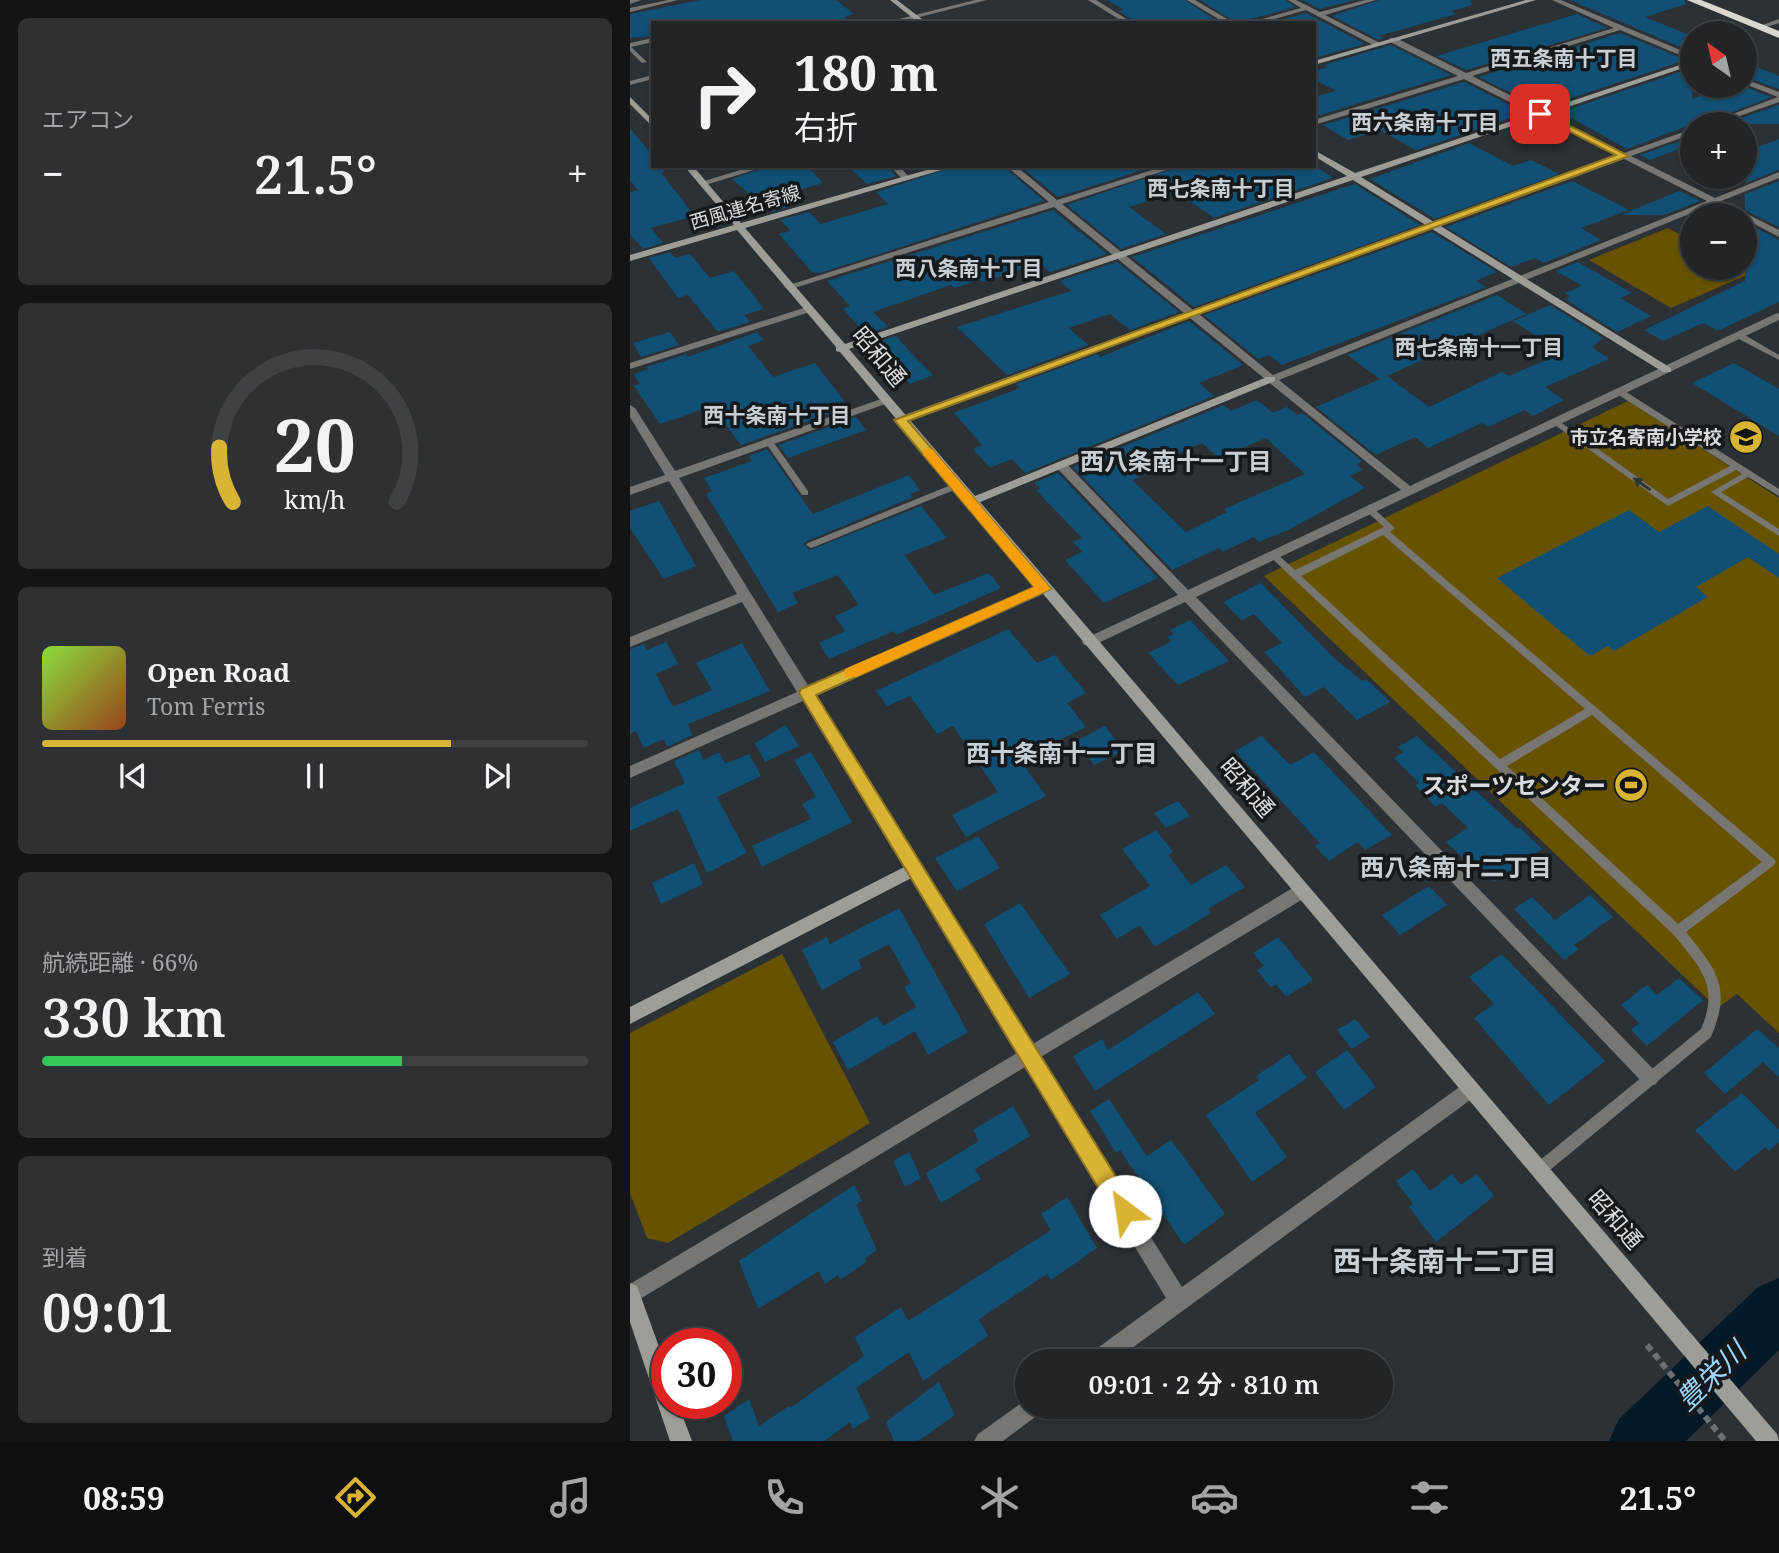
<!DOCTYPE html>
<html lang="ja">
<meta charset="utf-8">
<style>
body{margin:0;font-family:"Noto Serif","Noto Sans JP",serif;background:#2d3134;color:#f1f3f6;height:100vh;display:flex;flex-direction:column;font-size:26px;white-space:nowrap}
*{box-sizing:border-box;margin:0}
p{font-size:23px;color:#a2a5a8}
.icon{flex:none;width:38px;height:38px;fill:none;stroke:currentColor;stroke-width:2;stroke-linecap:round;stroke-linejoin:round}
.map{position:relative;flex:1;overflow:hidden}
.panel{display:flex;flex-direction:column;gap:18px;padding:18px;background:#121416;width:630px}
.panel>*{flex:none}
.guide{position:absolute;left:21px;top:21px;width:665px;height:147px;border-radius:0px;box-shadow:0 2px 5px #0004,0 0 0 2px #3e4245;background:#212528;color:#f1f3f6;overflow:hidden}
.needle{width:46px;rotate:326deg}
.tools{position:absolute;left:1050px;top:21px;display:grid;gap:14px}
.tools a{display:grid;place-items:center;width:77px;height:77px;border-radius:50%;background:#212528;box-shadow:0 2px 5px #0004,0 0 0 2px #3e4245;font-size:35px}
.speed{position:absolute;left:21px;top:1328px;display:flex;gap:14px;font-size:35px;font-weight:700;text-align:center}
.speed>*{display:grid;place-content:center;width:91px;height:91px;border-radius:50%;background:#212528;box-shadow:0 2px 5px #0004,0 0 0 2px #3e4245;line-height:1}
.speed .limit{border:10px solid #d22;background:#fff;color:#111}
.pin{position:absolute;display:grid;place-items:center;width:60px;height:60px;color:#fff;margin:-30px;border-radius:14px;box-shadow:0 4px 10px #0006}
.me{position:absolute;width:77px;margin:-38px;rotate:329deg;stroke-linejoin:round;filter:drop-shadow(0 0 5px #0008)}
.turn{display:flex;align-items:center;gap:24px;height:147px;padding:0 28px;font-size:32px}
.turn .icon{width:91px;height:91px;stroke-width:2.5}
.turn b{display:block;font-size:49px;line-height:60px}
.big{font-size:52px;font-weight:600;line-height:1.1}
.panel .widget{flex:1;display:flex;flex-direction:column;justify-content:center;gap:10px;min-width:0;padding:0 24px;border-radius:10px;background:#2d3134}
.panel .dial{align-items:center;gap:0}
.dial svg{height:182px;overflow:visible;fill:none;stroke:#3e4245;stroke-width:7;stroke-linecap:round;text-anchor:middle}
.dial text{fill:#f1f3f6;stroke:none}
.song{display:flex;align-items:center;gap:21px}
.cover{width:84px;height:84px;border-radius:10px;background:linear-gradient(135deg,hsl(90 70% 55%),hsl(20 70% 35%))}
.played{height:7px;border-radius:4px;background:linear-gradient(90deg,#d9b334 75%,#3e4245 75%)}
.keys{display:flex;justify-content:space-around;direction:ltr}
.heat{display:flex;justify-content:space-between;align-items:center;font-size:38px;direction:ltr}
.charge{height:10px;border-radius:5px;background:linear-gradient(90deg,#34c759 66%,#3e4245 0)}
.trip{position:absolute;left:385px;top:1349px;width:378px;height:70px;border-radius:35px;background:#212528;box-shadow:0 2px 5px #0004,0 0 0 2px #3e4245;font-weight:600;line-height:70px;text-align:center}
.tabs{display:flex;height:112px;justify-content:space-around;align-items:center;background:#0d0f10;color:#a2a5a8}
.tabs .icon{width:49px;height:49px}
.tabs .current{color:#d9b334}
.tabs b{font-size:32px;color:#f1f3f6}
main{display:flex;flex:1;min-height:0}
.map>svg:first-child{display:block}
.green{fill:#675202}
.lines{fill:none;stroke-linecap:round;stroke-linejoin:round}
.river{fill:#021928;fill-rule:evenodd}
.building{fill:#105074;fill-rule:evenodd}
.path{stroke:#6b7074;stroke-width:6;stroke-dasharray:7 4.5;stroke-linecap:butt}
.lane{fill:#777673;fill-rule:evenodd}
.street{fill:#777673;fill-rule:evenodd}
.secondary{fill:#9f9d98;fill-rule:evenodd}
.highway{fill:#d9d7cf;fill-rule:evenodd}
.oneway{fill:#333535}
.route{fill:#d9b334;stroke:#8d7422;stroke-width:2}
.slow{fill:#f59e0b}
.labels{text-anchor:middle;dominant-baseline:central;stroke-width:7;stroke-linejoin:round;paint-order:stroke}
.far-street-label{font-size:19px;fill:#d9dde0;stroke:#16191b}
.far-poi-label{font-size:19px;font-weight:bold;fill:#d9dde0;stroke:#16191b;text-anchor:end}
.far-neighbourhood-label{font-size:21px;font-weight:bold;fill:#c7cfd4;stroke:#16191b}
.street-label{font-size:23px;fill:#d9dde0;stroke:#16191b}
.poi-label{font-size:23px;font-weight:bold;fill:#d9dde0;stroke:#16191b;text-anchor:end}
.neighbourhood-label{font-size:24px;font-weight:bold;fill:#c7cfd4;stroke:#16191b}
.near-neighbourhood-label{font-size:28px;font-weight:bold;fill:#c7cfd4;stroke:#16191b}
.near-water-label{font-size:28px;font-style:italic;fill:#9cd6fe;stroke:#16191b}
</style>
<main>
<section class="panel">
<div class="widget"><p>エアコン</p>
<div class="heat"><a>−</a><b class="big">21.5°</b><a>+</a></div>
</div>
<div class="widget dial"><svg viewBox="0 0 100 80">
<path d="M14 69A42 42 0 1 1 86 69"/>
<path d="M14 69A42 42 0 0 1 8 45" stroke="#d9b334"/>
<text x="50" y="56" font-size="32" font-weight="700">20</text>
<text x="50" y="72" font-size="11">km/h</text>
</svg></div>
<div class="widget">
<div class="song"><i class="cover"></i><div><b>Open Road</b><p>Tom Ferris</p></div></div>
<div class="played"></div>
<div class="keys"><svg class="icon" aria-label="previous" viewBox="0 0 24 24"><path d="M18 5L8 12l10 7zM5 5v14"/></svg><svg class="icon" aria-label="pause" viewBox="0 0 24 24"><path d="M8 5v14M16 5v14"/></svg><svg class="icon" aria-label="next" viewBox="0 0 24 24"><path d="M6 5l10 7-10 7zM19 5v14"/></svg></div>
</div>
<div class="widget"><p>航続距離 · 66%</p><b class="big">330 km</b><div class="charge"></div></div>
<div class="widget"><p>到着</p><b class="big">09:01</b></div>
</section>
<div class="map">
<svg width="1149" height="1441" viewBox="0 0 1149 1441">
<rect width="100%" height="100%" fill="#2c3136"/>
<g class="green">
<path d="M1038 228 1062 241V268H1112L1121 273 1041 308 959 260Z"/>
<path d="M998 401 1149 498V1033L1107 994 1087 1008 634 576Z"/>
<path d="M152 954 240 1123 38 1243 17 1238 0 1193V1033Z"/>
</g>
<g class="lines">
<path class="river" d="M1149 1278V1350L1056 1441H979L989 1419 1128 1287Z"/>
</g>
<g class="building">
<path d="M70 0H206L224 14 214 17 222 23H23V36L0 38V14Z"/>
<path d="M477 0H555L590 23H506L489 11 494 10Z"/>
<path d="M570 0H656L665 7 607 23Z"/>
<path d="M672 0H725L690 9Z"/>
<path d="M749 0H841L842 5 821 11 826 14 749 36 753 38 749 40 702 16Z"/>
<path d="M940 0H1054L1056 4 1015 17 1062 36V52Z"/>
<path d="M676 13 735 44 684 58V23H641Z"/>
<path d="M947 14 977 28 836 70 807 56Z"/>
<path d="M990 33 1056 60 911 108 849 77Z"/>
<path d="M761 45 821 75 684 117V97L706 91 684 79V71L698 67 694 65Z"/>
<path d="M1115 62 1149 76V89L1115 77Z"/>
<path d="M1062 68V99L1097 86 1115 89V87L1141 97 1073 124H1062L997 149 931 112Z"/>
<path d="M834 82 895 113 786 150 750 130 718 140 693 125Z"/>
<path d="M1149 105V124H1094Z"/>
<path d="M0 128 23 156V166H30L35 172 31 173 65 216 21 228 33 243 13 249 0 234V192L8 190 0 180Z"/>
<path d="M1062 137V144L1020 160 1010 155Z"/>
<path d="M1149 139V170L1115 183V152Z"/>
<path d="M839 143 883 166 901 160 929 174 805 219 740 179Z"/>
<path d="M139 166H177L193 183 158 193 170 203 142 212 122 192 118 193 102 179Z"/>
<path d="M217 166H257L266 176 237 184Z"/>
<path d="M327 166H373L414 201 190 273 182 272 149 234 161 231 150 220 179 212 191 224 258 204 246 192Z"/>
<path d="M390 166H525L428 197Z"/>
<path d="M551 166H685L703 178 584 218 547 192 499 207 536 234 491 249 437 205Z"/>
<path d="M942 181 999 210 951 228 971 240 914 263 906 258 881 267 816 227Z"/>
<path d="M1149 181V227L1115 210V194Z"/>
<path d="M725 184 790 225 564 307 502 257Z"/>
<path d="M1049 191 1070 201 1034 215H991Z"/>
<path d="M423 210 477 254 420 272 410 263 353 282 350 280 324 288 321 285 243 312 258 327 236 334 213 309 220 306 197 281Z"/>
<path d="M1115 222 1149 240V302L1088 331 1073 323 1033 341 1014 330 1115 281Z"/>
<path d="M802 232 867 272 846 281 856 287 652 365 639 355 628 359 574 315Z"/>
<path d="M40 252 45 258 60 254 80 278 104 271 134 309 114 315 120 322 88 332 58 295 48 298 19 258Z"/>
<path d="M487 262 549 312 500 330 480 314 439 328 458 345 377 375 327 327 441 291 430 281Z"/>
<path d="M948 262 1002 293 990 298 1021 316 987 332 935 299 941 297 935 293 952 286 926 271Z"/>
<path d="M867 295 896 314 750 379 717 355Z"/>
<path d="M920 305 973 338 962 347 979 359 915 387 934 400 903 416 895 410 858 427 852 423 798 448 785 437 746 455 686 407 757 376 799 407 872 372 879 376 932 353 883 321Z"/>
<path d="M559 321 613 365 569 383 584 396 395 473 382 459 360 468 343 449 352 445 324 413 390 388 386 384 468 354 470 357Z"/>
<path d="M40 332 49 345 11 357 3 343Z"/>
<path d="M127 332 134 340 118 346 143 377 185 363 219 407 111 445 84 409 79 411 77 408 30 424 4 386 10 384 4 374 18 369 16 367 56 354 58 357Z"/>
<path d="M266 336 283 355 303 375 280 384 245 343Z"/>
<path d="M1104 363 1149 389V436L1062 383Z"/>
<path d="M627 400 643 413 657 407 667 415 672 413 732 461 726 464 733 470 720 476 735 488 658 530 629 542 624 537 593 552 589 548 542 570 443 467 594 405 601 411ZM636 438 675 474 594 509 597 512 556 532 502 480 536 466 530 461 572 443 589 458Z"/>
<path d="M226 417 236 430 158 458 149 445Z"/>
<path d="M137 449 183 514 279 475 290 490 280 494 283 497 177 541 173 545 180 550 291 506 317 538 274 555 304 595 359 573 371 588 266 635 264 631 199 659 189 643 215 631 205 616 229 605 208 575 162 593 168 603 148 612 76 494 82 491 74 478 122 461 119 456Z"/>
<path d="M428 473 527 577 526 579 474 603 435 560 452 552 443 542 452 538 406 490 410 488 404 483Z"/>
<path d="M29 501 66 566 34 579 0 528V511Z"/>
<path d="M1078 506 1149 554V578L1118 557 1066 587 1078 597 984 651 978 646 960 656 867 578 999 510 1029 532Z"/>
<path d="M631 583 703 657 732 681 736 679 760 702 727 720 694 687 675 697 634 652 652 643 624 614 612 620 593 602Z"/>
<path d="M560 620 599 661 548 685 518 653 541 642 537 637 544 634 540 630Z"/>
<path d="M378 629 407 663 425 655 456 693 437 703 456 727 389 759 416 796 336 837 322 815 368 792 323 726 307 734 280 696 257 706 246 691Z"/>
<path d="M36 642 48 664 26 674 43 707 82 690 66 663 112 643 140 691 58 724 62 735 37 747 34 739 14 748 6 731 0 734V649L14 644 17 650Z"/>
<path d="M156 725 169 746 135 762 125 743Z"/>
<path d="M475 726 494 750 464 765 446 741Z"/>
<path d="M632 736 660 765 684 752 762 835 735 850 728 842 699 861 685 846 690 843 605 751Z"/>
<path d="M787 736 887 829 890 828 912 849 864 882 837 854 832 857 816 842 838 828 812 803 805 807 785 785 789 783 764 758 774 752 768 747Z"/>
<path d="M69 750 74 760 89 752 95 764 119 754 131 776 87 797 117 853 77 873 48 809 0 831V808L55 783 44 761Z"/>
<path d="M181 752 222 822 132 867 122 846 181 819 172 804 186 797 164 760Z"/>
<path d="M548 801 560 816 536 828 524 813Z"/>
<path d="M526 830 543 852 538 855 561 885 596 865 615 887 578 909 581 913 525 947 510 925 487 939 470 915 520 886 492 849Z"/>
<path d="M348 836 370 868 327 891 305 858Z"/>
<path d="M64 863 73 884 31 904 22 883Z"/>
<path d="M799 886 817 905 770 935 752 915Z"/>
<path d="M960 895 983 917 944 945 949 949 934 960 884 909 902 897 925 920Z"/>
<path d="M390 903 440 974 399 998 354 924Z"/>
<path d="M269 908 338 1032 298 1055 285 1031 218 1070 203 1042 247 1016 253 1026 286 1007 274 987 281 983 259 944 228 960 232 968 192 990 172 950 197 937 200 944Z"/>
<path d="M648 937 683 980 656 997 646 984 641 988 627 970 634 966 623 953Z"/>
<path d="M872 954 975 1061 919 1105 844 1018 864 1004 839 977Z"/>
<path d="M1049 978 1073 1000 1017 1046 1001 1030 1009 1023 991 1005 1017 985 1027 995Z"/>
<path d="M568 992 585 1014 465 1091 443 1056 472 1039 478 1050Z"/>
<path d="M725 1019 740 1037 722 1049 707 1030Z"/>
<path d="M1127 1029 1149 1048V1077L1133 1062 1095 1094 1074 1073Z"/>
<path d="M717 1050 746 1087 714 1110 685 1072Z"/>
<path d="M659 1054 677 1078 625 1113 657 1157 622 1182 576 1115 629 1080 626 1076Z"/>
<path d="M1112 1093 1149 1130V1142L1139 1151 1135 1147 1105 1172 1065 1130Z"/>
<path d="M479 1099 517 1156 541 1140 595 1214 554 1245 490 1150 486 1153 460 1111Z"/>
<path d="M383 1106 400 1136 345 1169 351 1179 311 1203 296 1173 349 1141 343 1130Z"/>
<path d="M279 1152 291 1178 275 1187 263 1161Z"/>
<path d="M783 1169 800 1191 822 1174 831 1185 847 1174 864 1196 806 1242 779 1207 783 1204 766 1181Z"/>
<path d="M224 1185 232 1201 226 1205 247 1250 235 1258 236 1262 210 1280 208 1275 195 1284 189 1271 128 1309 109 1261Z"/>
<path d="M437 1197 467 1248 421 1280 417 1274 349 1319 358 1336 293 1381 279 1352 226 1388 240 1418 223 1429 220 1422 194 1441H103L94 1416 119 1399 129 1426 159 1406 160 1408 234 1356 225 1337 271 1307 278 1321 421 1230 411 1214Z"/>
<path d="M309 1382 325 1415 288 1441H264L256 1422Z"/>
</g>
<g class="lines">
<path class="path" d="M1017 1345 1095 1441"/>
<g class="lane">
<path d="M0 0H11L0 4Z"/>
<path d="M38 0H48L0 12V8Z"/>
<path d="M23 38V42L1 47 17 62 12 63 0 51V43Z"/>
<path d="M1107 334H1113L1149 355V360L1107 338Z"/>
<path d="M987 390H993L1149 489V496L1118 477 1091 492 1149 529V536L1081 492 1112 474 1106 470 1038 506 922 423 926 421H929L1038 499 1100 466 987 394Z"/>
<path d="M139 439 142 440 178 491V495H172L135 442Z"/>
<path d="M326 483 329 484V488L184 547 181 548 176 545 178 543Z"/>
<path d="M739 506 742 507 763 526 765 528 760 532 1144 859 1146 862 1144 865 1056 932C1087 971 1102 987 1081 1037L914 1175 909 1177 904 1175 902 1170 904 1165 1071 1029C1090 985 1070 968 1044 935L638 555 643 552 646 553 665 570 754 527 736 511 735 509ZM753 535 955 709 870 759 671 576ZM962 715 1132 862 1048 924 877 766Z"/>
</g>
<g class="street">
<path d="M345 0H357L266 23H253Z"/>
<path d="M458 0H466L503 23H495Z"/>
<path d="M557 0H565L604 23H595Z"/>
<path d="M658 0H666L690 12 735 0H746L695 15 752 44 745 46 676 10 630 23H618L671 8Z"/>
<path d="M922 0H931L1062 55V60L990 30 842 76 994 153 1062 129V134L1001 156 1085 198 1149 172V178L1091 201 1149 230V237L1115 219V215H1106L1084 204 649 380 780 486 1145 314 1149 313V320L566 597 1026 1072 1029 1078 1026 1084 1020 1086 1014 1084 555 602 464 645H454L452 642 454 639 548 595 427 468V462H435L558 590 771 490 560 318 274 422H266V418L554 313 424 207 161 289 153 287 419 202 376 166H386L427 200 535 166H549L432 204 563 310 987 156 834 79 684 125V120L828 76 760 42V38H766L836 73 984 28ZM994 159 1077 201 643 375 569 314Z"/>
<path d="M1149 19V23L1131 29 1127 27Z"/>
<path d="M23 75V79L0 85V81Z"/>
<path d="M1115 79 1149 92V102L1087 124H1076L1148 97 1115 84Z"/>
<path d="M123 166H137L72 186 68 183Z"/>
<path d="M260 166H269L281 179 274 181Z"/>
<path d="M177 307 180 308V312L0 369V363Z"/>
<path d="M254 398 258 399V403L49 478 179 687 410 586H418L420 589 418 592 185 696 401 1045 666 886 672 884 678 886 680 891 678 896 409 1058 552 1287 835 1083 841 1080 847 1083 850 1089 847 1095 483 1362H455L458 1355 536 1298 395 1067 0 1305V1284L387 1053 173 701 0 778V766L167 692 112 602 0 647V637L107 594 39 481 0 495V487L35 475 0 417V405L5 408 45 471Z"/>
<path d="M397 1399V1407H412L409 1414 373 1441H344L348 1434Z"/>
</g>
<g class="secondary">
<path d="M260 0H267L297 23H289Z"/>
<path d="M896 0H906L684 65V61Z"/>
<path d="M1062 61V65L731 177 1041 368V372H1033L723 180 219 349 345 496 637 377H645V381L350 502 1147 1434 1149 1441H1126L339 506 336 505 335 501 210 352 206 351V347L107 230 0 261V255L104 225 54 166H63L111 223 311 166H325L115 228 215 344 717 176 684 156V150L725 173Z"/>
<path d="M0 97 23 120V127L0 104Z"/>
<path d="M286 861 291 863 294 868 291 873 0 1024V1007Z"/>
<path d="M0 1283 7 1286 37 1369V1404H48L62 1441H40L0 1322Z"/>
</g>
<path class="highway" d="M1057 0H1071L1149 31V38Z"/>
</g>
<defs><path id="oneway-solid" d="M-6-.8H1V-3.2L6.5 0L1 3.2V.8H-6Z" transform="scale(1.75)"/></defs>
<use class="oneway" href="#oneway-solid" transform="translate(1012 484) rotate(-145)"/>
<path class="route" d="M907 112H913L999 156 278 421 421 589 186 695 503 1204 506 1211 503 1219 495 1222 487 1219 169 693 171 689 404 587 264 420 986 155 907 115Z"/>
<path class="slow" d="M293 449H302L421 589 226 677H215V669L404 587 293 454Z"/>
<defs>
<g id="school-disc" transform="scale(1.75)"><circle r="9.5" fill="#d9b334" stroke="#16191b"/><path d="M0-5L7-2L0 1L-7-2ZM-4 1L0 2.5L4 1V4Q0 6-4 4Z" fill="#111"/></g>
<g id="stadium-disc" transform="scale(1.75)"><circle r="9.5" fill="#d9b334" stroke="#16191b"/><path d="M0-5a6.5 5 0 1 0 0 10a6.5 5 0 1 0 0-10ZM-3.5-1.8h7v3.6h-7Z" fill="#111"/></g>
</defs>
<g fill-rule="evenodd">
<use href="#school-disc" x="1116" y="437"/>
<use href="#stadium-disc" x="1001" y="785"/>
</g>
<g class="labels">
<g class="far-street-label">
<text transform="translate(115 207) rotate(-16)">西風連名寄線</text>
</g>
<g class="far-poi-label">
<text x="1092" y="437">市立名寄南小学校</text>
</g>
<g class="far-neighbourhood-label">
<text x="934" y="58">西五条南十丁目</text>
<text x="795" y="122">西六条南十丁目</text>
<text x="591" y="188">西七条南十丁目</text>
<text x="339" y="268">西八条南十丁目</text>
<text x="849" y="347">西七条南十一丁目</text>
<text x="147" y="415">西十条南十丁目</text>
</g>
<g class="street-label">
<text transform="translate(250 356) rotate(50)">昭和通</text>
<text transform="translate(618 787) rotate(49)">昭和通</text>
<text transform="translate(986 1219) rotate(49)">昭和通</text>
</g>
<g class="poi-label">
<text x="976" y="785">スポーツセンター</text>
</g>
<g class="neighbourhood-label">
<text x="546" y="460">西八条南十一丁目</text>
<text x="432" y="752">西十条南十一丁目</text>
<text x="826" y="866">西八条南十二丁目</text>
</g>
<g class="near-neighbourhood-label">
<text x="815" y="1260">西十条南十二丁目</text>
</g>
<g class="near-water-label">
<text transform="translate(1080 1375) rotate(-44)">豊栄川</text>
</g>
</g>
</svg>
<div class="tools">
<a><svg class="needle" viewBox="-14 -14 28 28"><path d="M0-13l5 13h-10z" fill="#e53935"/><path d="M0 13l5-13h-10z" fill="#a2a5a8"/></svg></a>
<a>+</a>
<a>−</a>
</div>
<div class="speed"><div class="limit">30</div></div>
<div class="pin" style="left:910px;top:114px;background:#d93025"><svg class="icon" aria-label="arrive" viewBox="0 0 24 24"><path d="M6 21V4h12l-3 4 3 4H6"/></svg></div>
<svg class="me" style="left:495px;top:1211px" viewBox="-20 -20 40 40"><circle r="19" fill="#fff"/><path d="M0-13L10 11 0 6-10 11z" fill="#d9b334"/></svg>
<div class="trip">09:01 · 2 分 · 810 m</div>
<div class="guide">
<div class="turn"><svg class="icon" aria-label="right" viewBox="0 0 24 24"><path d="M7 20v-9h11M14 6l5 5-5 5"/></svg><div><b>180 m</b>右折</div></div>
</div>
</div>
</main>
<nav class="tabs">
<b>08:59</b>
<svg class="icon current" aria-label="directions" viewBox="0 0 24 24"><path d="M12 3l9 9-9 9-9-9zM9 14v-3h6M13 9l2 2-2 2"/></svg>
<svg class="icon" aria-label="music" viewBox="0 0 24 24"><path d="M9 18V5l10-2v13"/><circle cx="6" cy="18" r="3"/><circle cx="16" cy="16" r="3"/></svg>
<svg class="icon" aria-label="phone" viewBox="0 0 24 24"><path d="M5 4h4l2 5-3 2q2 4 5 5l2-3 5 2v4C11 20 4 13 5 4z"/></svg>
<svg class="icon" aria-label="climate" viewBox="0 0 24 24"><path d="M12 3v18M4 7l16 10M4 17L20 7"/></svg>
<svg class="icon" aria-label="car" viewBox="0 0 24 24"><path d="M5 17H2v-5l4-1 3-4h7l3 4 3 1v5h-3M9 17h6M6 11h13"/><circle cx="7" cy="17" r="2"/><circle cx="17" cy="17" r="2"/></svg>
<svg class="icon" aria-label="filters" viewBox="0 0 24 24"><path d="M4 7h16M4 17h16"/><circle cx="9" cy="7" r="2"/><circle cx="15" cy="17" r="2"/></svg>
<b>21.5°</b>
</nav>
